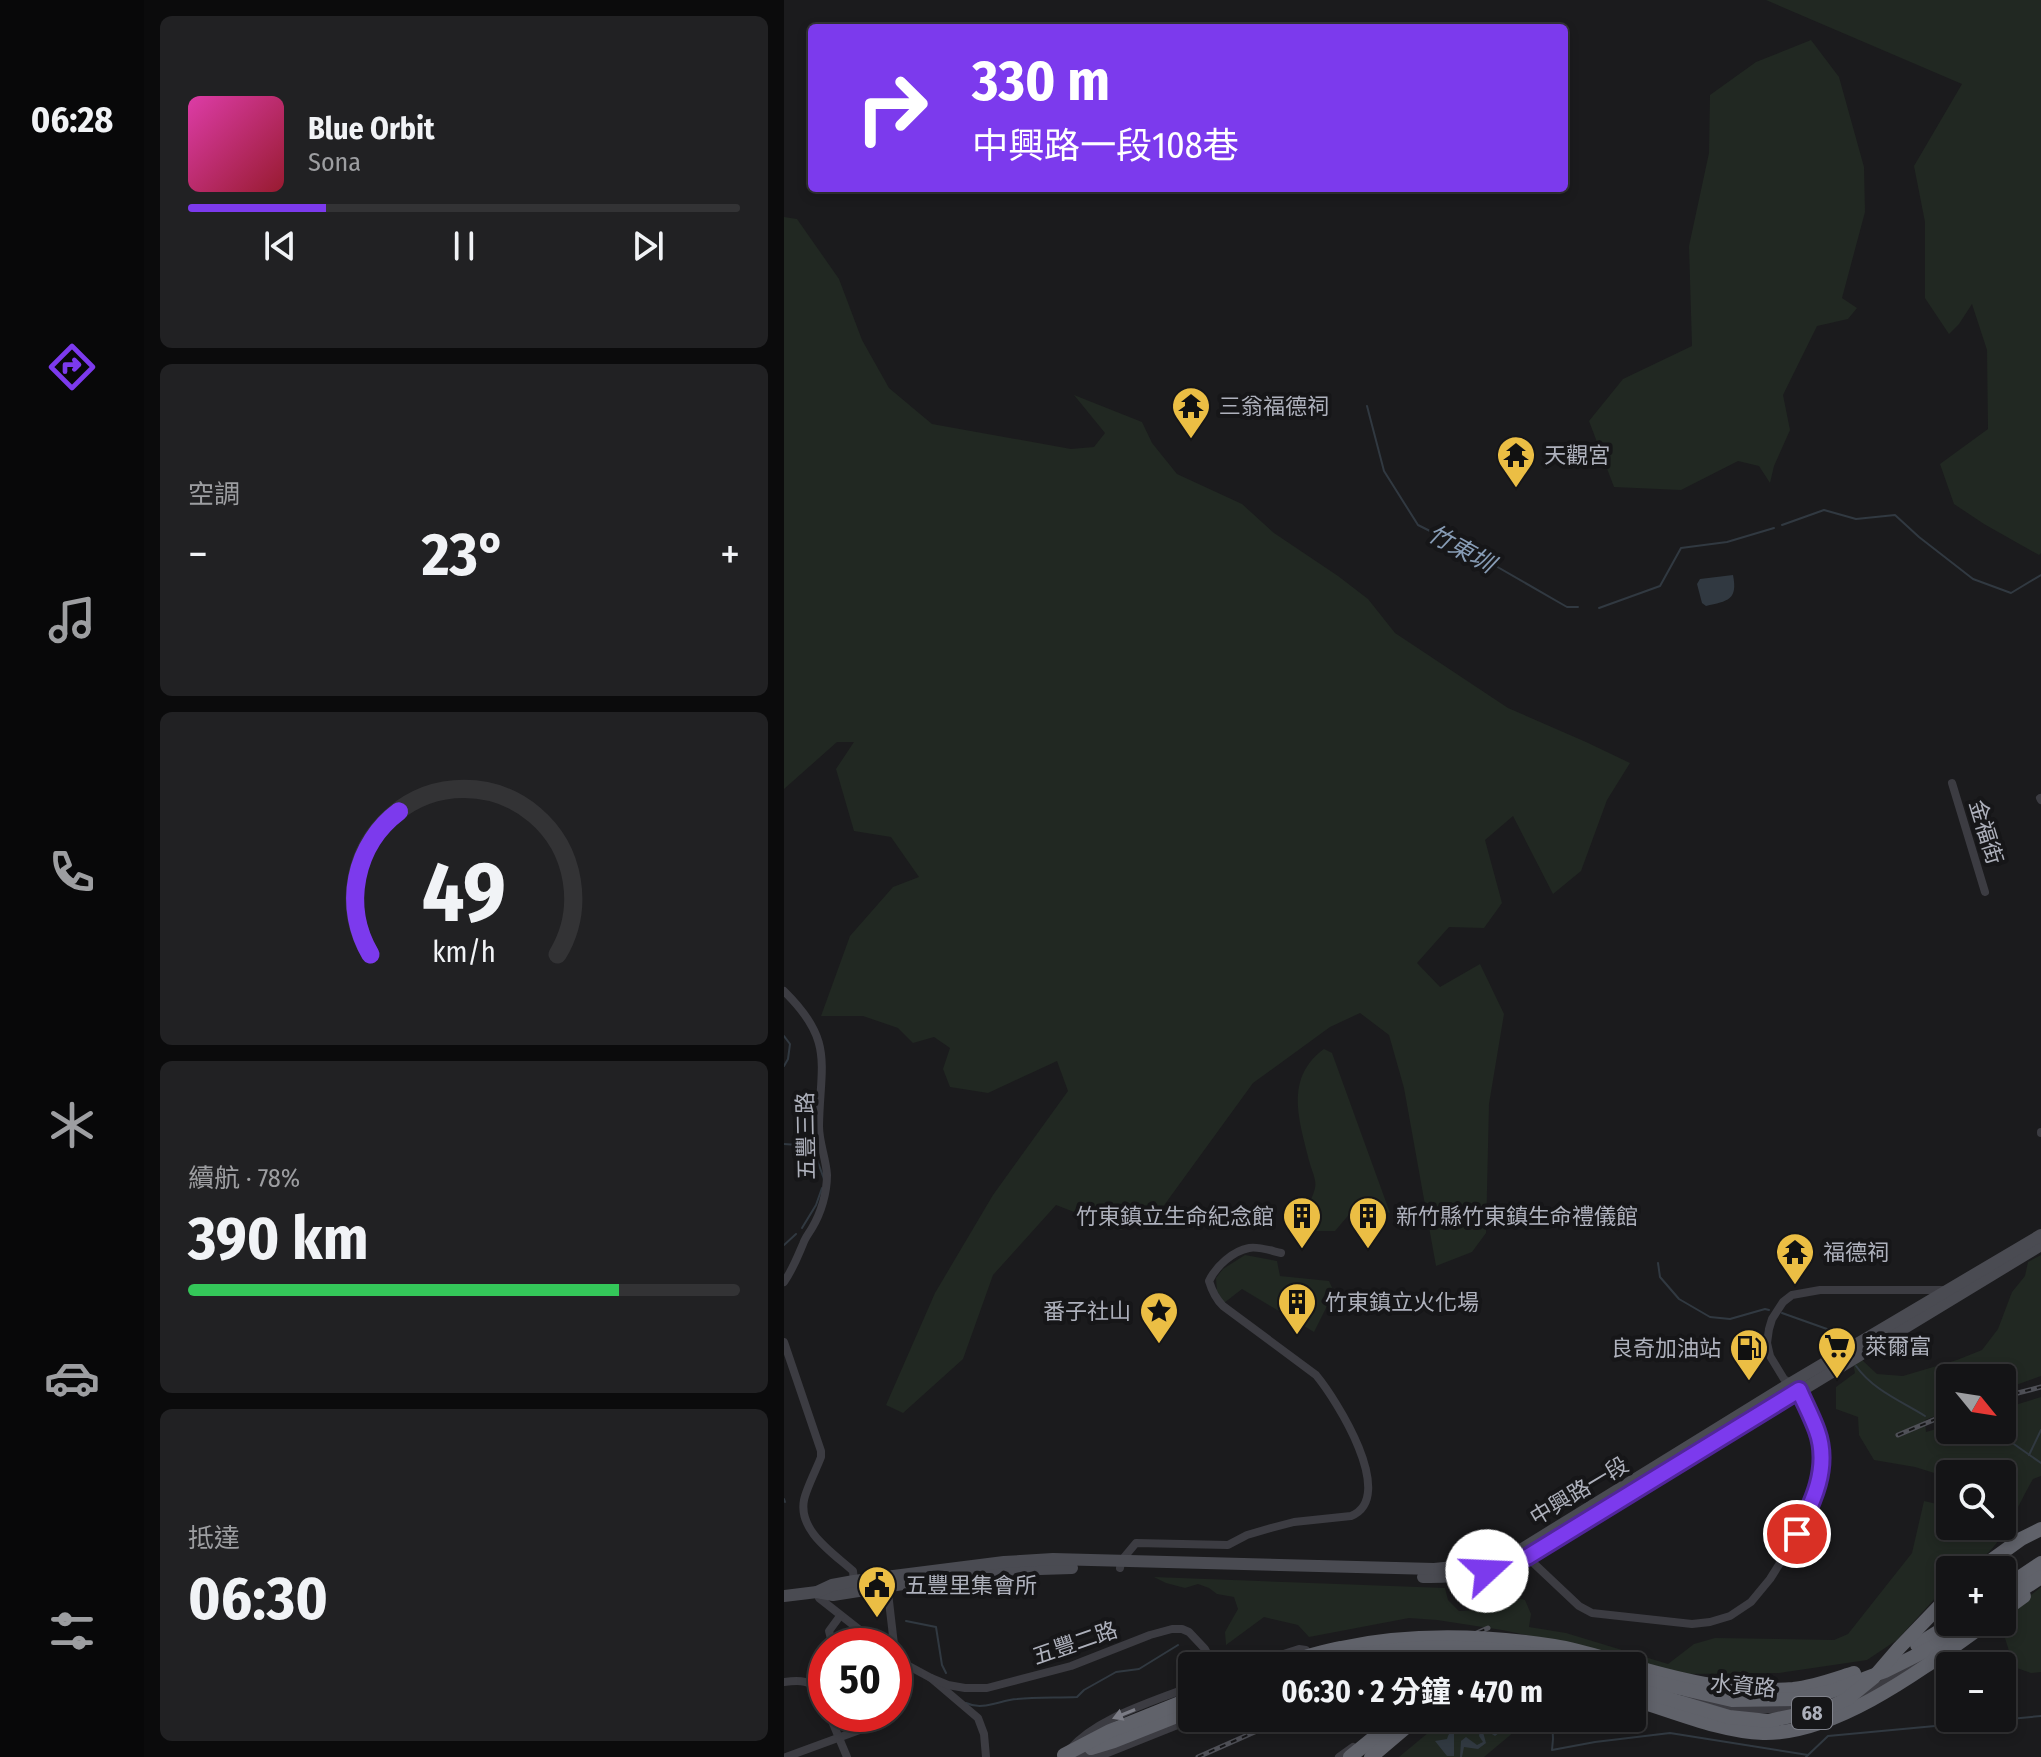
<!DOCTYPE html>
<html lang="zh-TW">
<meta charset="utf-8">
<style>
body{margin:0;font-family:"Fira Sans Condensed","Noto Sans TC",sans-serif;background:#212123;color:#f1f3f6;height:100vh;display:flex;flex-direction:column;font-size:30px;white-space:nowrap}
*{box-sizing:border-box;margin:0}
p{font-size:26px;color:#9d9ea1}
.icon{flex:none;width:44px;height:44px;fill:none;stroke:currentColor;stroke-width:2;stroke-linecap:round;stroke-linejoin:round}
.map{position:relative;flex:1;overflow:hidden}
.drawer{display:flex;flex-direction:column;gap:16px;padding:16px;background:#0b0b0c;width:640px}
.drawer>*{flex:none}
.top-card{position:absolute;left:24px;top:24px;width:760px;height:168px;border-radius:8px;box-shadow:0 4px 12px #0003,0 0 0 2px #333335;background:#7c3aed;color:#fff;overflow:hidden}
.needle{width:52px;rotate:120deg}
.fabs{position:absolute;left:1152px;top:1364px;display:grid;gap:16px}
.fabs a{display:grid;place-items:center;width:80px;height:80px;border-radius:8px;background:#141416;box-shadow:0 4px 12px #0003,0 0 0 2px #333335;font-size:40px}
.speed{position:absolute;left:24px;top:1628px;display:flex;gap:16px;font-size:40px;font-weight:700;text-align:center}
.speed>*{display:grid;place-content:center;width:104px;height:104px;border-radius:50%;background:#141416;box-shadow:0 4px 12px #0003,0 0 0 2px #333335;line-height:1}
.speed .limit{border:12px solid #d22;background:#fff;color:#111}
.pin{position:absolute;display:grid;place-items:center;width:68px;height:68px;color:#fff;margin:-34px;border:4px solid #fff;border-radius:50%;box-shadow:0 2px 8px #0007}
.me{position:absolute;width:88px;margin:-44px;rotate:70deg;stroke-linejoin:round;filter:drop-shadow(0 0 6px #0008)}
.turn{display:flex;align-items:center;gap:28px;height:168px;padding:0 32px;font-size:36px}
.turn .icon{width:104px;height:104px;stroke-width:2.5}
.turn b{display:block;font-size:56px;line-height:68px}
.big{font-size:60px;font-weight:700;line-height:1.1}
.drawer .tile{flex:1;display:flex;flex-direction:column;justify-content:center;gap:12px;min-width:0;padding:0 28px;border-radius:12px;background:#212123}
.drawer .dial{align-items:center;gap:0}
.dial svg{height:208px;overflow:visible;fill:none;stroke:#333335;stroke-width:7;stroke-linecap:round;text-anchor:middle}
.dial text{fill:#f1f3f6;stroke:none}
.song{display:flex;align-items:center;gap:24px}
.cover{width:96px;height:96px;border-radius:12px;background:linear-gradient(135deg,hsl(320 70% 55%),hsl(350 70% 35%))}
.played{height:8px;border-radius:4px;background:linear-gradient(90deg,#7c3aed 25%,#333335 25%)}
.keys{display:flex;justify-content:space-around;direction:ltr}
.heat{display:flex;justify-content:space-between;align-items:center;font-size:44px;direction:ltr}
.charge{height:12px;border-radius:6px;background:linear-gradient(90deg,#34c759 78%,#333335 0)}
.trip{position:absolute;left:394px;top:1652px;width:468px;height:80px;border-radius:8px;background:#141416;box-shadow:0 4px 12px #0003,0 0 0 2px #333335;font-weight:700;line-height:80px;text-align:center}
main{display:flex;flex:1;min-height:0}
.tabs{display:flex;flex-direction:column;width:144px;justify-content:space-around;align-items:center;background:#080809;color:#9d9ea1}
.tabs .icon{width:56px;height:56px}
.tabs .selected{color:#7c3aed}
.tabs b{font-size:36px;color:#f1f3f6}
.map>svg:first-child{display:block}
.green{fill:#212822}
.water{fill:#313941}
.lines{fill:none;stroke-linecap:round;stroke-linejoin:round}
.stream{stroke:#313941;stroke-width:2}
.minor{stroke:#3c3c42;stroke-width:8}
.secondary{stroke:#4a4b52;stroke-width:12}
.trunk{stroke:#60626a;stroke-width:14}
.rail-casing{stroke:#4f5057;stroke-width:5}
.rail{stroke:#161618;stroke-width:2;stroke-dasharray:6;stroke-linecap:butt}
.trunk-bridge{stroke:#60626a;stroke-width:14}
.oneway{fill:#7b7c85}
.route-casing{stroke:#51269a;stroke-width:20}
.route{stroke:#7c3aed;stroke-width:14}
.labels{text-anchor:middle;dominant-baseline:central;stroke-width:8;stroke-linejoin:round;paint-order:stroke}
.shield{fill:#161618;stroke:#80828b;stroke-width:2}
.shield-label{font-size:20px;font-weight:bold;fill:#aeb1bc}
.poi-label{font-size:22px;fill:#aeb1bc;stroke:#161618;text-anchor:start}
.street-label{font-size:22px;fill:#aeb1bc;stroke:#161618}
.water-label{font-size:24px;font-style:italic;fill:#879cb5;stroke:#161618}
</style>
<main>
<nav class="tabs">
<b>06:28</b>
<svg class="icon selected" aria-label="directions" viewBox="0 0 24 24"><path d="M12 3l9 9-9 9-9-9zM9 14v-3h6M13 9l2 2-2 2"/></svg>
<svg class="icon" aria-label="music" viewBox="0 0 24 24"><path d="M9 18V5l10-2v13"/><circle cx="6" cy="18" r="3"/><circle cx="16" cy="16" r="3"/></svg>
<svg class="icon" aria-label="phone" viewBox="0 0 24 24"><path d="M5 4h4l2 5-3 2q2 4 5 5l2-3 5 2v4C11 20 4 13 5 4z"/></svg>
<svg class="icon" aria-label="climate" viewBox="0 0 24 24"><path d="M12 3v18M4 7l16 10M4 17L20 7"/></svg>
<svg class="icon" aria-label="car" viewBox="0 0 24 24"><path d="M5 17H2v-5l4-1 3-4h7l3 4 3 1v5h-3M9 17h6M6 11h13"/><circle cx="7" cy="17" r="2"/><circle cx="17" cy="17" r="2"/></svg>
<svg class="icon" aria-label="filters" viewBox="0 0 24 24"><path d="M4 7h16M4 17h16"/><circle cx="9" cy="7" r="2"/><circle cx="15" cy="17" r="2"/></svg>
</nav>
<section class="drawer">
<div class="tile">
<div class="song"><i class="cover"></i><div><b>Blue Orbit</b><p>Sona</p></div></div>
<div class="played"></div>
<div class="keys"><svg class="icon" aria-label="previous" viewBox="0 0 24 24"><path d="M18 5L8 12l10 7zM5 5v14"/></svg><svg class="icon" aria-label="pause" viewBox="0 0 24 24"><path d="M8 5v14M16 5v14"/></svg><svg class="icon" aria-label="next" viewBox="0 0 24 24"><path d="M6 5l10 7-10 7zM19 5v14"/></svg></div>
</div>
<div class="tile"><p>空調</p>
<div class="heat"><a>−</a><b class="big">23°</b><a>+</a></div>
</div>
<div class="tile dial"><svg viewBox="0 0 100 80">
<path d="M14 69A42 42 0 1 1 86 69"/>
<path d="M14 69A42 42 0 0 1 25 14" stroke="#7c3aed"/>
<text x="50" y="56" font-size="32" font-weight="700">49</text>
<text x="50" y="72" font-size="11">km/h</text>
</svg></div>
<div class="tile"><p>續航 · 78%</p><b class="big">390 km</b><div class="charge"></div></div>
<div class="tile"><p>抵達</p><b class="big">06:30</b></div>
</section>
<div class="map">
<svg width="1257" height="1757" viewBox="0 0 1257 1757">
<rect width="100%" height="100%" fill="#1b1b1d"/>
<g class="green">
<path d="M982 0H1257V553L1255 555 1200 524 1170 504 1156 464 1204 429 1203 350 1188 304 1175 324 1165 334 1141 298V222L1130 166 1178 84Z"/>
<path d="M1027 40 1055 77 1080 167 1081 212 1058 298 1073 308 1064 319 1033 326 999 395 1006 430 990 466 986 483 975 466 954 461 897 490 830 487 805 421 839 379 908 346 905 246 925 153 926 95 972 62Z"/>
<path d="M0 217 13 219 55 279 78 340 105 388 148 424 287 449 310 447 321 433 290 395 358 422 368 443 393 474 458 504 490 533 554 576 584 599 611 633 724 708 802 742 846 763 823 800 797 871 769 894 729 816 701 840 718 903 700 928 665 927 633 963 656 987 696 964 720 1014 705 1104 702 1233 688 1252 652 1266 620 1088 605 1035 576 1013 546 1027 469 1083 373 1215 337 1230 272 1205 209 1275 179 1359 119 1413 102 1405 151 1293 209 1195 284 1091 273 1061 204 1093 166 1087 159 1069 166 1048 150 1037 129 1043 114 1028 79 1016H37L66 936 109 887 135 877 107 837 70 831 52 769 70 742H53L0 789Z"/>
<path d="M540 1049 548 1053 606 1213 588 1207 568 1211 551 1231H505C517 1219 527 1204 531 1188 533 1181 528 1171 526 1164 516 1122 499 1079 540 1049Z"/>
<path d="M461 1255 493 1261 496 1276 545 1281 550 1292 530 1332 458 1289 440 1303 433 1291 432 1278 439 1269Z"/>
<path d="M1257 1255V1376L1218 1390V1378H1166V1410L1141 1420 1142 1432 1166 1425V1430H1218V1409L1257 1397V1476L1249 1479C1232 1508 1216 1552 1185 1568 1179 1571 1172 1570 1166 1570V1582L1113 1640 1083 1660 995 1673 900 1674 766 1640 718 1630 653 1620 625 1618 525 1637 514 1625 480 1617 442 1645 441 1632 454 1609 450 1597 433 1594 425 1588 414 1584 401 1588 382 1583 370 1577 661 1588 664 1600 675 1611 692 1610 718 1594 741 1600 747 1614 745 1627 782 1633 884 1664 910 1644 931 1638 1050 1640 1064 1634 1128 1553 1140 1501 1162 1506 1166 1494V1526H1218V1474H1166V1480L1163 1477 1131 1467 1090 1460 1075 1435 1074 1417 1052 1409V1387L1071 1373 1069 1363 1077 1359 1093 1374 1119 1376 1173 1360 1198 1350 1214 1329 1228 1292 1241 1276 1244 1262Z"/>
<path d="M1257 1587V1672L1247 1673 1230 1667 1216 1622H1218V1618Z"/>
<path d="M662 1718H738L737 1726 700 1757H615Z"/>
</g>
<g class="water">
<path d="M949 575C954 600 944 601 922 606L918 603 913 584 916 579Z"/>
<path d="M690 1718H722L724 1726 711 1736 700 1729 699 1732 702 1743 694 1749 680 1747 678 1757H676L677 1741 682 1737 693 1745 699 1742 695 1736 696 1729 702 1724 710 1727 715 1723 713 1718H695L688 1729 681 1728 670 1734V1756H663L651 1741 663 1739C666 1728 674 1726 685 1724Z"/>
</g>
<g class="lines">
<g class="stream">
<path d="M583 406 600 471 634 525 684 550 783 607H794"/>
<path d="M998 525 1040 510 1072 519 1111 515 1135 537 1189 579 1227 593 1257 575"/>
<path d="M815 608 876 586 897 548 943 542 990 528"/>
<path d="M0 1036 6 1044 4 1059 0 1066"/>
<path d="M0 1144 28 1146 40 1179"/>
<path d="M18 1228 32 1205 38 1188"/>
<path d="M0 1245 12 1234"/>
<path d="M874 1263 876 1277 895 1299 926 1317 946 1319 981 1309 985 1310"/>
<path d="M998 1313 1043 1329 1057 1347"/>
<path d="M1072 1366C1089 1390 1117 1401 1141 1416"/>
<path d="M1155 1425 1166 1432 1189 1440 1227 1442 1257 1463"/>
<path d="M1245 1455 1257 1430"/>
<path d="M0 1499 1 1502"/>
<path d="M122 1621 152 1627 158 1665 162 1673"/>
<path d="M182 1703C199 1711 216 1700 233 1699 253 1697 274 1698 293 1697L300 1690 332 1672 355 1669 394 1645"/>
<path d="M768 1718 769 1739 768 1750 811 1742 886 1733 1024 1755"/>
<path d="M641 1720 649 1727 666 1718"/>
<path d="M1022 1757 1044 1736 1257 1716"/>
</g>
<g class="minor">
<path d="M1168 783 1201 892"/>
<path d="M1256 798 1257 800"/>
<path d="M0 991C51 1041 36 1064 35 1126 35 1143 42 1158 43 1175 43 1193 37 1213 28 1228 25 1233 21 1238 19 1244 13 1258 9 1269 0 1282"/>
<path d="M1257 1132V1133"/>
<path d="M0 1342 37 1451V1457C33 1468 22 1489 20 1500 14 1531 49 1553 69 1571L70 1581"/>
<path d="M743 1557 795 1606 808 1613 908 1624 926 1622 946 1616 967 1602 986 1579 998 1560 1026 1508 1035 1483 1038 1463 1037 1446 1033 1431 1015 1390 1000 1379 986 1356 983 1343 985 1329 988 1319 999 1302 1008 1295 1036 1290H1161"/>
<path d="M336 1568 337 1561 352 1543 444 1545 463 1535 487 1528 510 1522 567 1516C614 1497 552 1399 532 1375L439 1306C432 1299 428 1291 425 1281 432 1266 449 1251 465 1248 474 1246 488 1251 497 1253"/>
<path d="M103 1584 114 1679 110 1698"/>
<path d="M33 1592 35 1598 96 1646"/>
<path d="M49 1646 45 1631 56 1616"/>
<path d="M110 1658 147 1678 194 1718 200 1734 202 1757"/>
<path d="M463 1666 515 1649 522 1650 526 1658"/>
<path d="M678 1666 710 1659"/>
<path d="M147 1678 164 1685 181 1688H203L287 1666 366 1635 388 1629H398L405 1632 421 1649 430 1666"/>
<path d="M0 1682C26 1678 32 1683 42 1707"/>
<path d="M903 1697C922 1702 941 1708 961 1709 980 1710 1000 1707 1020 1710"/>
<path d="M1074 1700 1115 1673 1138 1662"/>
<path d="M45 1714 63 1757"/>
<path d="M69 1714V1715"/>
<path d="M286 1749C314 1717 369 1702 408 1686"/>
<path d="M285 1756 321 1754 411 1718"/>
<path d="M2 1757 81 1728 100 1714"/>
<path d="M555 1757 569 1747"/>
</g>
<g class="secondary">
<path d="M187 1574 225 1570 288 1568"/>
<path d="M639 1577C678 1578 706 1571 743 1557L1257 1245"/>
<path d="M33 1592 49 1595 157 1578"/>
<path d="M0 1596 33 1592 48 1585 70 1581 220 1562 269 1559 650 1569C682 1567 708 1560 738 1549L1007 1383 1257 1235"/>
</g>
<g class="trunk">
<path d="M1194 1570 1237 1539 1257 1529"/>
<path d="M1218 1589 1257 1563"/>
<path d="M1218 1612 1240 1596"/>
<path d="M1133 1645 1170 1622"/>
<path d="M705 1666 737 1662 762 1666"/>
<path d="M848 1666C903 1682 952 1693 1009 1689 1030 1687 1051 1679 1070 1673"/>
<path d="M848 1677 948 1700 1015 1699 1048 1691 1101 1671 1155 1644 1178 1629"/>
<path d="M848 1699C889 1711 937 1732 979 1733 1054 1735 1145 1664 1204 1622"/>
<path d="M307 1748 330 1741 408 1710"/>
<path d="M280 1755 326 1731 408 1698"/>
<path d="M587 1757 633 1718"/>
</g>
<g class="rail-casing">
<g id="rail">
<path d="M1218 1397 1257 1387"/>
<path d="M1114 1435 1166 1413"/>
<path d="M618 1666 704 1628"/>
<path d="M414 1757 502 1718"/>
</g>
</g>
<use href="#rail" class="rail"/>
<g class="trunk-bridge">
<path d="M1218 1603 1257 1577"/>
<path d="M493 1666C514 1659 535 1652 557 1648 625 1633 702 1635 770 1646 796 1650 822 1659 847 1666"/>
<path d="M531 1666C618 1640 717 1643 804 1666"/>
<path d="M848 1688 945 1717 984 1721 1042 1709 1063 1699 1090 1677 1115 1648 1166 1595"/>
<path d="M566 1757 614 1718"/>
</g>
</g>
<defs><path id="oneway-solid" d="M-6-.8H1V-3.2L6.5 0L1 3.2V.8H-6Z" transform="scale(2)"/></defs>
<use class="oneway" href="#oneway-solid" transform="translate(340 1714) rotate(158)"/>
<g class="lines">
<g class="route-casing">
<path id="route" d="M703 1571 743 1557 1015 1390C1021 1404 1028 1417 1033 1431 1046 1467 1029 1502 1013 1534"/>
</g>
<use href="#route" class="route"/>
</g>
<defs>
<g id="temple-pin" transform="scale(2)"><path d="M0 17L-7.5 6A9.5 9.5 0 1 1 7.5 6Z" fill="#ebbe44" stroke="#161618"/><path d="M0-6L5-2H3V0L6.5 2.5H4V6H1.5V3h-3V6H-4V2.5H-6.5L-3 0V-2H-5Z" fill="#111"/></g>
<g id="building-pin" transform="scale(2)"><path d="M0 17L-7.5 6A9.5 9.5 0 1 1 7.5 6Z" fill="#ebbe44" stroke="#161618"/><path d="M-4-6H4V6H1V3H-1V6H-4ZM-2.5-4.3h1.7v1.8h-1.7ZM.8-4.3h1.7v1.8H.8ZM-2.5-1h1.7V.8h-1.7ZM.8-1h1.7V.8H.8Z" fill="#111"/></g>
<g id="sight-pin" transform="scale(2)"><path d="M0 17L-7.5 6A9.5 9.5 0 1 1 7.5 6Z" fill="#ebbe44" stroke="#161618"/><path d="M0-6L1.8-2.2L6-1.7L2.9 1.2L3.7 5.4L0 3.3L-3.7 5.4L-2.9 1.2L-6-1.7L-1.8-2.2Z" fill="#111"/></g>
<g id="supermarket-pin" transform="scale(2)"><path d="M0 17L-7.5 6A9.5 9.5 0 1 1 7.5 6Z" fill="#ebbe44" stroke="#161618"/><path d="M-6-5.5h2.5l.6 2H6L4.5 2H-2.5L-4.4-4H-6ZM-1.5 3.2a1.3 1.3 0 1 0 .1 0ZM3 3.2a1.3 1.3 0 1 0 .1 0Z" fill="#111"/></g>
<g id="fuel-pin" transform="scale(2)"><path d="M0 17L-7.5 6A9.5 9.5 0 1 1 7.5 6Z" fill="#ebbe44" stroke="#161618"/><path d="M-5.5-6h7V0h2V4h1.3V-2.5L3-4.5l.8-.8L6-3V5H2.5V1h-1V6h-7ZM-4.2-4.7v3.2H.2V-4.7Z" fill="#111"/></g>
<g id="civic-pin" transform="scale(2)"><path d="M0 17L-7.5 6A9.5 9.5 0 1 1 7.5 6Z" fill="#ebbe44" stroke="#161618"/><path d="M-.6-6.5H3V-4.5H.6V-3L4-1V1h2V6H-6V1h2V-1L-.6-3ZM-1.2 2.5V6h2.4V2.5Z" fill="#111"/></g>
</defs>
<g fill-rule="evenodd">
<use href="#temple-pin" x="407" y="406"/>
<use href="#temple-pin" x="732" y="455"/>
<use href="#building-pin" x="518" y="1216"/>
<use href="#building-pin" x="584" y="1216"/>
<use href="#temple-pin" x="1011" y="1252"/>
<use href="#building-pin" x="513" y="1302"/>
<use href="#sight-pin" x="375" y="1311"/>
<use href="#supermarket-pin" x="1053" y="1346"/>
<use href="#fuel-pin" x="965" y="1348"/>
<use href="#civic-pin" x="93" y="1585"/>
</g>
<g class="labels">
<rect class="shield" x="1008" y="1697" width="40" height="32" rx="6"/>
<g class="shield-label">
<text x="1028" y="1713">68</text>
</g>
<g class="poi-label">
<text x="435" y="406">三翁福德祠</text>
<text x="760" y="455">天觀宮</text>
<text x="490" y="1216" text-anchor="end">竹東鎮立生命紀念館</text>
<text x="612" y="1216">新竹縣竹東鎮生命禮儀館</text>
<text x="1039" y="1252">福德祠</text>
<text x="541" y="1302">竹東鎮立火化場</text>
<text x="347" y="1311" text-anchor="end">番子社山</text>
<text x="1081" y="1346">萊爾富</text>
<text x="937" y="1348" text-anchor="end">良奇加油站</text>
<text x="121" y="1585">五豐里集會所</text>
</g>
<g class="street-label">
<text transform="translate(1202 832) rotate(73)">金福街</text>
<text transform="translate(22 1136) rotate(-91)">五豐三路</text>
<text transform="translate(795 1491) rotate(-31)">中興路一段</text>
<text transform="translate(291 1643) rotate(-19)">五豐二路</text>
<text transform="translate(959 1686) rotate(5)">水資路</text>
</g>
<g class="water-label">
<text transform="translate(677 549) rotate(29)">竹東圳</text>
</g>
</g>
</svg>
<div class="fabs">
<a><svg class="needle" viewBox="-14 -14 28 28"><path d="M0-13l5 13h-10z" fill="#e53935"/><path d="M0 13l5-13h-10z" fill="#9d9ea1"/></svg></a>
<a><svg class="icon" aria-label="search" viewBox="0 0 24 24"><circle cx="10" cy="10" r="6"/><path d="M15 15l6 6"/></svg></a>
<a>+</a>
<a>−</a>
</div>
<div class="speed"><div class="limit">50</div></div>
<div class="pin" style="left:1013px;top:1534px;background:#d93025"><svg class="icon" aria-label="arrive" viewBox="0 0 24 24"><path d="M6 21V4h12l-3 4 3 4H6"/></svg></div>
<svg class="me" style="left:703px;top:1571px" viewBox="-20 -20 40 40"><circle r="19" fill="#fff"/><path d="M0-13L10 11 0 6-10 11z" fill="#7c3aed"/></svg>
<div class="trip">06:30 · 2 分鐘 · 470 m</div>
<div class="top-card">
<div class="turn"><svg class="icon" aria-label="right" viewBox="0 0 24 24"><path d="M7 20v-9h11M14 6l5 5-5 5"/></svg><div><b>330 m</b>中興路一段108巷</div></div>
</div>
</div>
</main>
